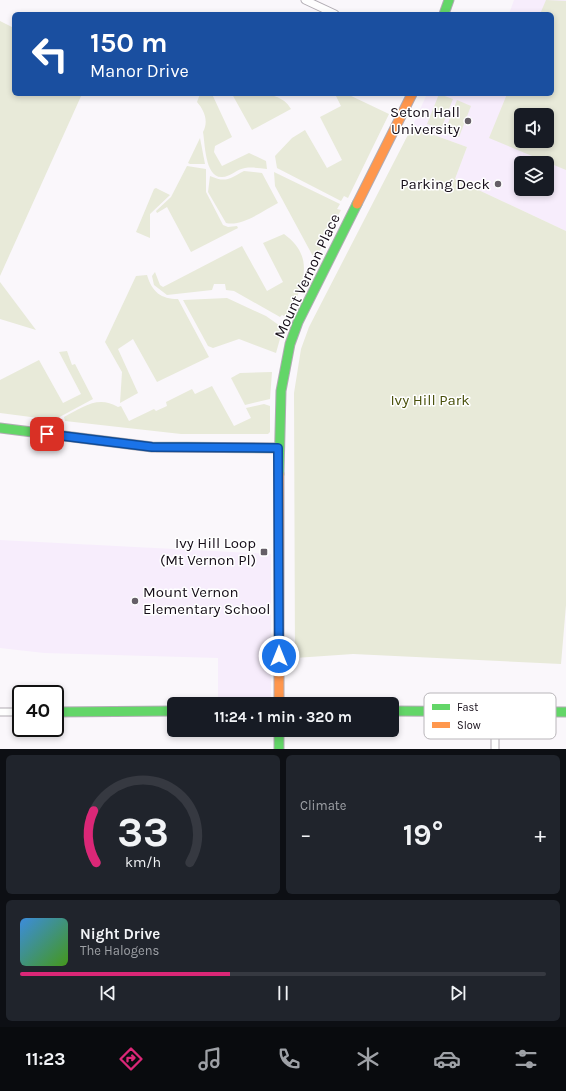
<!DOCTYPE html>
<meta charset="utf-8">
<style>
body{margin:0;font-family:Karla,sans-serif;background:#20242c;color:#f1f3f6;height:100vh;display:flex;flex-direction:column;font-size:15px;white-space:nowrap}
*{box-sizing:border-box;margin:0}
p{font-size:13px;color:#9ea1a6}
.icon{flex:none;width:22px;height:22px;fill:none;stroke:currentColor;stroke-width:2;stroke-linecap:round;stroke-linejoin:round}
.map{position:relative;height:749px;overflow:hidden}
.side{display:flex;flex-direction:column;gap:6px;padding:6px;background:#0d0f14;flex:1}
.side>*{flex:none}
.hud{position:absolute;left:12px;top:12px;width:542px;height:84px;border-radius:6px;box-shadow:0 2px 6px #0003;background:#1a4fa0;color:#fff;overflow:hidden}
.controls{position:absolute;left:514px;top:108px;display:grid;gap:8px}
.controls a{display:grid;place-items:center;width:40px;height:40px;border-radius:6px;background:#171b24;box-shadow:0 2px 6px #0003;font-size:20px}
.speed{position:absolute;left:12px;top:685px;display:flex;gap:8px;font-size:20px;font-weight:700;text-align:center}
.speed>*{display:grid;place-content:center;width:52px;height:52px;border-radius:50%;background:#171b24;box-shadow:0 2px 6px #0003;line-height:1}
.speed .limit{border:2px solid #111;border-radius:6px;background:#fff;color:#111}
.pin{position:absolute;display:grid;place-items:center;width:34px;height:34px;color:#fff;margin:-17px;border-radius:8px;box-shadow:0 2px 6px #0006}
.me{position:absolute;width:44px;margin:-22px;rotate:0deg;stroke-linejoin:round;filter:drop-shadow(0 0 3px #0008)}
.turn{display:flex;align-items:center;gap:14px;height:84px;padding:0 12px;font-size:18px}
.turn .icon{width:52px;height:52px;stroke-width:2.5}
.turn b{display:block;font-size:28px;line-height:34px}
.big{font-size:30px;font-weight:700;line-height:1.1}
.side .card{flex:1;display:flex;flex-direction:column;justify-content:center;gap:6px;min-width:0;padding:0 14px;border-radius:6px;background:#20242c}
.side .dial{align-items:center;gap:0}
.dial svg{height:104px;overflow:visible;fill:none;stroke:#363941;stroke-width:7;stroke-linecap:round;text-anchor:middle}
.dial text{fill:#f1f3f6;stroke:none}
.song{display:flex;align-items:center;gap:12px}
.cover{width:48px;height:48px;border-radius:6px;background:linear-gradient(135deg,hsl(210 70% 55%),hsl(100 70% 35%))}
.played{height:4px;border-radius:2px;background:linear-gradient(90deg,#db2777 40%,#363941 40%)}
.keys{display:flex;justify-content:space-around;direction:ltr}
.heat{display:flex;justify-content:space-between;align-items:center;font-size:22px;direction:ltr}
.side .tiles{flex:1;display:grid;gap:6px;grid-template-columns:1fr 1fr}
.card:last-child{grid-column:span 2}
.trip{position:absolute;left:167px;top:697px;width:232px;height:40px;border-radius:6px;background:#171b24;box-shadow:0 2px 6px #0003;font-weight:700;line-height:40px;text-align:center}
.dock{display:flex;height:64px;justify-content:space-around;align-items:center;background:#090b0e;color:#9ea1a6}
.dock .icon{width:28px;height:28px}
.dock .active{color:#db2777}
.dock b{font-size:18px;color:#f1f3f6}
.map>svg:first-child{display:block}
.built{fill:#f7edfc;fill-rule:evenodd}
.green{fill:#e8ead9;fill-rule:evenodd}
.lines{fill:none;stroke-linecap:round;stroke-linejoin:round}
.street-casing{stroke:#b1acb3;stroke-width:9}
.fast-casing{stroke:#b1acb3;stroke-width:11}
.slow-casing{stroke:#b1acb3;stroke-width:11}
.street{stroke:#fefefe;stroke-width:7}
.fast{stroke:#63d668;stroke-width:9}
.slow{stroke:#ff974d;stroke-width:9}
.route-casing{stroke:#114b97;stroke-width:10}
.route{stroke:#1a73e8;stroke-width:7}
.poi-dot{fill:#655f67;stroke:#fff;stroke-width:1.5}
.labels{text-anchor:middle;dominant-baseline:central;stroke-width:3;stroke-linejoin:round;paint-order:stroke}
.poi-label{font-size:15px;fill:#150d18;stroke:#fff;text-anchor:end}
.street-label{font-size:15px;fill:#150d18;stroke:#fff}
.park-label{font-size:15px;fill:#49500b;stroke:#fff}
.key{fill:#fff;stroke:#b9b6ba;stroke-width:1}
.key-label{font-size:11px;fill:#150d18}
</style>
<div class="map">
<svg width="566" height="749" viewBox="0 0 566 749">
<rect width="100%" height="100%" fill="#faf7fb"/>
<g class="built">
<path d="M514 0H566V231L455 179 467 147 412 127 427 94H552V14H509ZM521 115H547V141H521ZM521 163H547V189H521Z"/>
<path d="M0 540 271 554V702L218 701V658L44 653 0 648Z"/>
</g>
<g class="green">
<path d="M546 0 566 1V170L489 138 507 94H552V14H540ZM521 115H547V141H521Z"/>
<path d="M0 21 14 28V94H82L0 276Z"/>
<path d="M200 94H212L232 137 215 146 214 152 222 166 249 153 266 161 267 169C260 168 252 167 245 168 237 169 230 177 222 177 205 178 205 143 203 132 209 121 204 110 197 102Z"/>
<path d="M232 94C251 94 280 89 291 109L252 130Z"/>
<path d="M335 94H347L389 114 348 198 344 196 341 201 277 168 275 156 292 138 305 130 327 168 342 160 320 117 341 106Z"/>
<path d="M439 94 453 99 441 129 427 124Z"/>
<path d="M457 100 471 106 459 137 445 131Z"/>
<path d="M412 127 467 147 455 179 566 231V605L561 664 353 654 295 658 294 393 301 349 309 327Z"/>
<path d="M200 138 205 164H190L188 163Z"/>
<path d="M187 166 206 169V192L223 225 228 227 237 226 238 228 191 252 167 207 157 213 156 211 171 197Z"/>
<path d="M244 171 262 173 278 203C264 210 242 227 226 223L208 192 210 176C226 183 229 179 244 171Z"/>
<path d="M274 172 340 204 337 209 341 210 315 260 275 186Z"/>
<path d="M156 188 170 195 150 214V238L136 232 154 189Z"/>
<path d="M284 234C318 259 301 287 288 318L282 315 280 317 234 291 226 290 225 284H214L212 290 167 295 154 285 152 276 155 272 160 285 163 287 242 246 267 291 283 282 263 243Z"/>
<path d="M147 275C152 292 161 299 178 299L209 357 157 382 133 339 118 349 138 393 120 403 122 372 105 342 136 276Z"/>
<path d="M0 282 36 330 0 319Z"/>
<path d="M227 298 266 316 283 328 276 353 239 339 213 348 208 346 183 300Z"/>
<path d="M67 351 72 365 75 364 93 399 54 420 0 413V380L39 360 63 403 81 394 59 352Z"/>
<path d="M272 372 270 399 245 405 231 378 240 373Z"/>
<path d="M212 386 234 426 251 418 246 408 264 404 270 406V432L268 434H181L65 421 64 417C83 407 98 395 118 407L121 406 129 421 154 409 156 411 167 406 166 402 192 389 195 394Z"/>
</g>
<g class="lines">
<g class="street-casing">
<g id="street">
<path d="M305 0 335 14"/>
<path d="M0 712H21"/>
<path d="M495 712V749"/>
</g>
</g>
<g class="fast-casing">
<g id="fast">
<path d="M444 14 449 0"/>
<path d="M0 428 152 447 279 448"/>
<path d="M279 474 281 391 290 344 298 322 357 204"/>
<path d="M392 711 566 712"/>
<path d="M55 712 174 711"/>
<path d="M279 730V749"/>
</g>
</g>
<g class="slow-casing">
<g id="slow">
<path d="M357 204 412 94"/>
<path d="M279 474V704"/>
</g>
</g>
<use href="#street" class="street"/>
<use href="#fast" class="fast"/>
<use href="#slow" class="slow"/>
</g>
<g class="lines">
<g class="route-casing">
<path id="route" d="M47 434 152 447 278 448 279 656"/>
</g>
<use href="#route" class="route"/>
</g>
<g class="poi-dot">
<circle cx="468" cy="121" r="4"/>
<circle cx="498" cy="184" r="4"/>
<rect x="260" y="548" width="8" height="8" rx="2"/>
<circle cx="135" cy="601" r="4"/>
</g>
<g class="labels">
<g class="poi-label">
<text x="460" y="112">Seton Hall<tspan x="460" dy="17">University</tspan></text>
<text x="490" y="184">Parking Deck</text>
<text x="256" y="543">Ivy Hill Loop<tspan x="256" dy="17">(Mt Vernon Pl)</tspan></text>
<text x="143" y="592" text-anchor="start">Mount Vernon<tspan x="143" dy="17">Elementary School</tspan></text>
</g>
<g class="street-label">
<text transform="translate(307 276) rotate(-65)">Mount Vernon Place</text>
</g>
<g class="park-label">
<text x="430" y="400">Ivy Hill Park</text>
</g>
</g>
<rect x="424" y="693" width="132" height="46" rx="6" class="key"/>
<rect x="432" y="704" width="18" height="6" fill="#63d668"/>
<rect x="432" y="722" width="18" height="6" fill="#ff974d"/>
<g class="key-label">
<text x="457" y="711">Fast</text>
<text x="457" y="729">Slow</text>
</g>
</svg>
<div class="controls">
<a><svg class="icon" aria-label="sound" viewBox="0 0 24 24"><path d="M4 9h4l5-4v14l-5-4H4zM17 9q2 3 0 6"/></svg></a>
<a><svg class="icon" aria-label="layers" viewBox="0 0 24 24"><path d="M12 4l9 5-9 5-9-5zM3 14l9 5 9-5"/></svg></a>
</div>
<div class="speed"><div class="limit">40</div></div>
<div class="pin" style="left:47px;top:434px;background:#d93025"><svg class="icon" aria-label="arrive" viewBox="0 0 24 24"><path d="M6 21V4h12l-3 4 3 4H6"/></svg></div>
<svg class="me" style="left:279px;top:656px" viewBox="-20 -20 40 40"><circle r="17" fill="#1a73e8" stroke="#fff" stroke-width="3"/><path d="M0-11L8 9 0 5-8 9z" fill="#fff"/></svg>
<div class="trip">11:24 · 1 min · 320 m</div>
<div class="hud">
<div class="turn"><svg class="icon" aria-label="left" viewBox="0 0 24 24"><path d="M17 20v-9H6M10 6l-5 5 5 5"/></svg><div><b>150 m</b>Manor Drive</div></div>
</div>
</div>
<section class="side">
<div class="tiles">
<div class="card dial"><svg viewBox="0 0 100 80">
<path d="M14 69A42 42 0 1 1 86 69"/>
<path d="M14 69A42 42 0 0 1 12 29" stroke="#db2777"/>
<text x="50" y="56" font-size="32" font-weight="700">33</text>
<text x="50" y="72" font-size="11">km/h</text>
</svg></div>
<div class="card"><p>Climate</p>
<div class="heat"><a>−</a><b class="big">19°</b><a>+</a></div>
</div>
<div class="card">
<div class="song"><i class="cover"></i><div><b>Night Drive</b><p>The Halogens</p></div></div>
<div class="played"></div>
<div class="keys"><svg class="icon" aria-label="previous" viewBox="0 0 24 24"><path d="M18 5L8 12l10 7zM5 5v14"/></svg><svg class="icon" aria-label="pause" viewBox="0 0 24 24"><path d="M8 5v14M16 5v14"/></svg><svg class="icon" aria-label="next" viewBox="0 0 24 24"><path d="M6 5l10 7-10 7zM19 5v14"/></svg></div>
</div>
</div>
</section>
<nav class="dock">
<b>11:23</b>
<svg class="icon active" aria-label="directions" viewBox="0 0 24 24"><path d="M12 3l9 9-9 9-9-9zM9 14v-3h6M13 9l2 2-2 2"/></svg>
<svg class="icon" aria-label="music" viewBox="0 0 24 24"><path d="M9 18V5l10-2v13"/><circle cx="6" cy="18" r="3"/><circle cx="16" cy="16" r="3"/></svg>
<svg class="icon" aria-label="phone" viewBox="0 0 24 24"><path d="M5 4h4l2 5-3 2q2 4 5 5l2-3 5 2v4C11 20 4 13 5 4z"/></svg>
<svg class="icon" aria-label="climate" viewBox="0 0 24 24"><path d="M12 3v18M4 7l16 10M4 17L20 7"/></svg>
<svg class="icon" aria-label="car" viewBox="0 0 24 24"><path d="M5 17H2v-5l4-1 3-4h7l3 4 3 1v5h-3M9 17h6M6 11h13"/><circle cx="7" cy="17" r="2"/><circle cx="17" cy="17" r="2"/></svg>
<svg class="icon" aria-label="filters" viewBox="0 0 24 24"><path d="M4 7h16M4 17h16"/><circle cx="9" cy="7" r="2"/><circle cx="15" cy="17" r="2"/></svg>
</nav>
